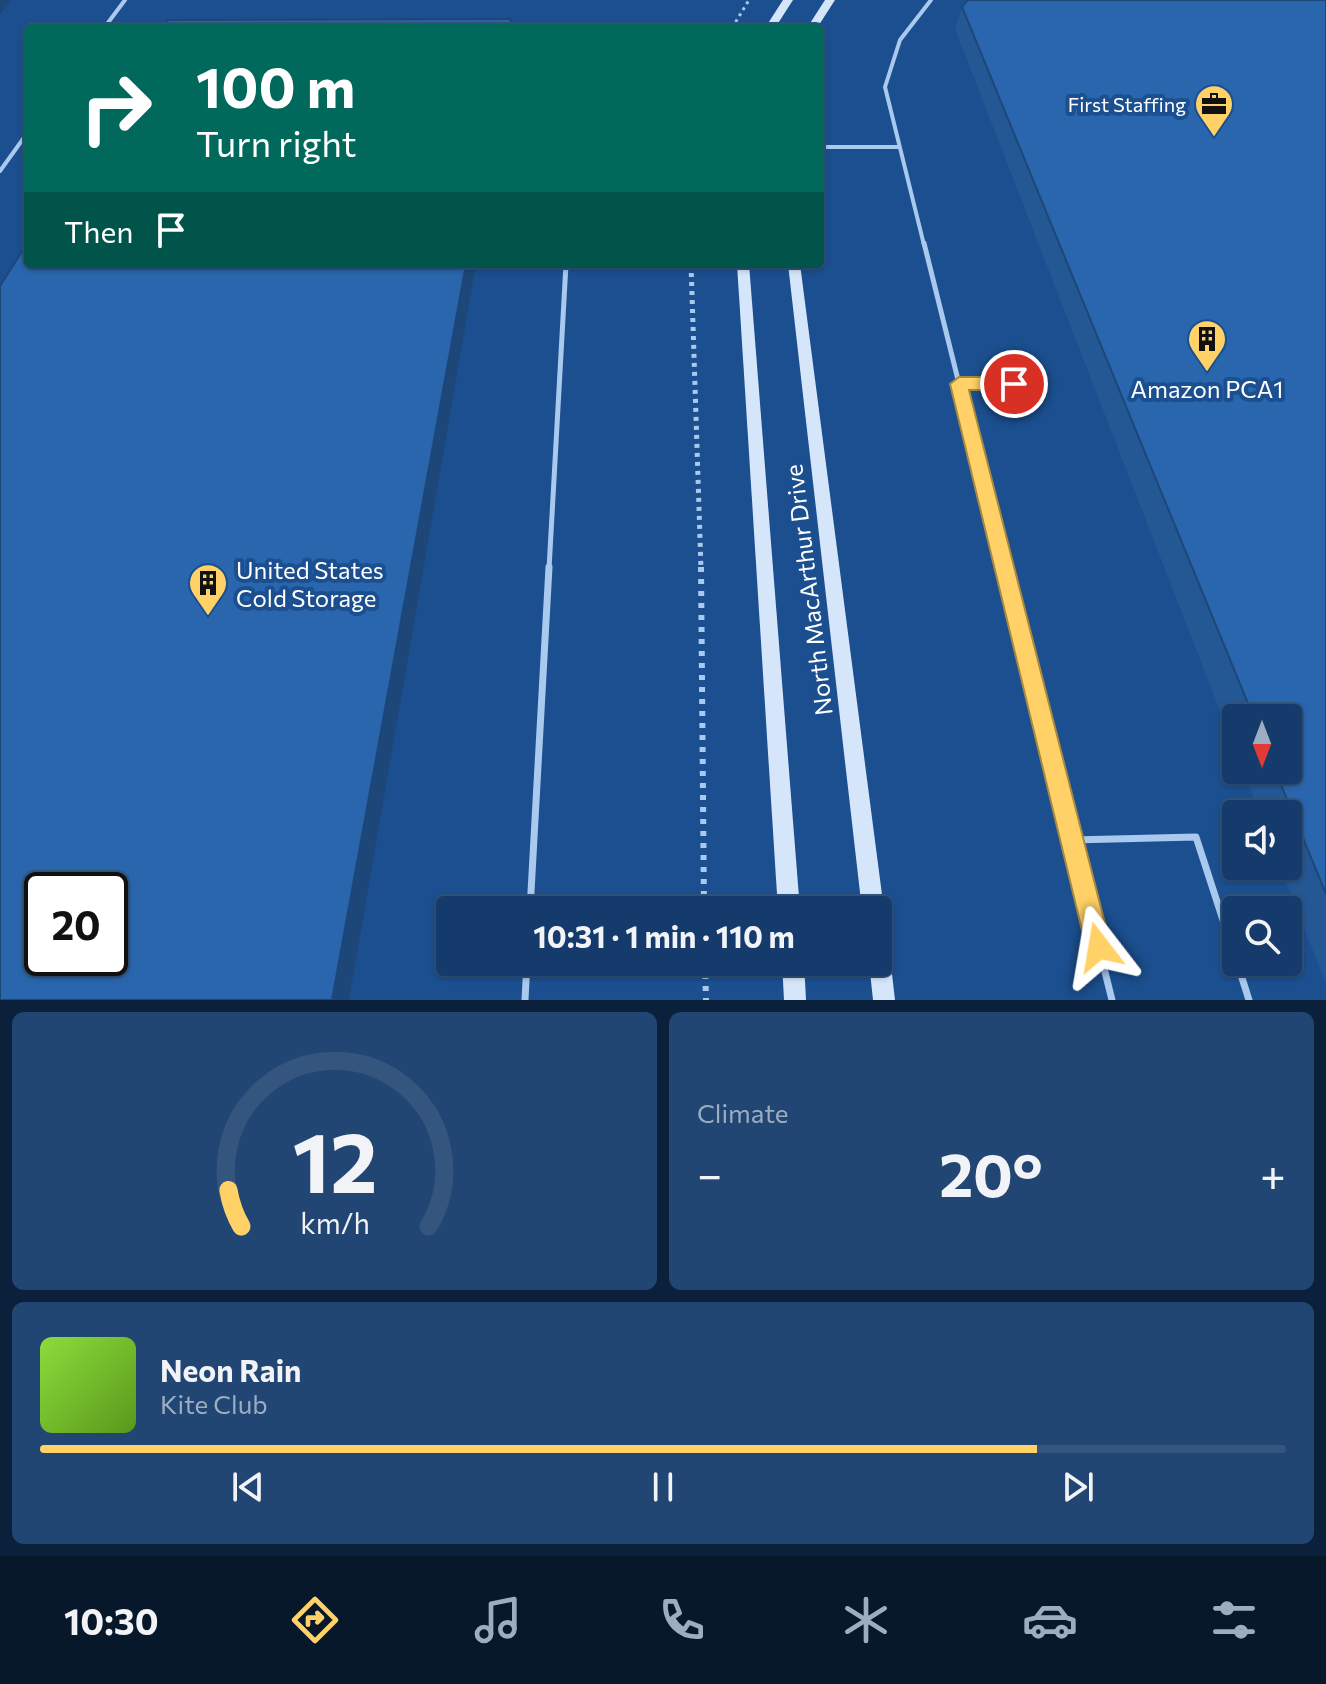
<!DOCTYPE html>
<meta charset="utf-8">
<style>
body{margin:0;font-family:Commissioner,sans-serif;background:#214673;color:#f1f3f6;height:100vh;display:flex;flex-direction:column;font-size:30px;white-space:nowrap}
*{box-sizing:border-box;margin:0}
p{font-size:26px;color:#9dadc1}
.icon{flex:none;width:44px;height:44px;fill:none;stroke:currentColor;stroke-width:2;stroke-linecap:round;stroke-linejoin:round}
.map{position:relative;height:1000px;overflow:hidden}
.side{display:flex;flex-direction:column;gap:12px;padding:12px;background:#0b203b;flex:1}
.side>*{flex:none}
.hud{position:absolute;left:24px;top:24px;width:800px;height:244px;border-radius:8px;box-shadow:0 2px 6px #0004,0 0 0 2px #33557e;background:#00695c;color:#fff;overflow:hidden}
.needle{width:52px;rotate:180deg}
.fabs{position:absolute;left:1222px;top:704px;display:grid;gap:16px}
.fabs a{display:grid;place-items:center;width:80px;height:80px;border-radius:8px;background:#143b6b;box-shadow:0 2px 6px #0004,0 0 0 2px #33557e;font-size:40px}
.speed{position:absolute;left:24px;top:872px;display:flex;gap:16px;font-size:40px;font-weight:700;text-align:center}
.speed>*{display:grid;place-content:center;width:104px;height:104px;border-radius:50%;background:#143b6b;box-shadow:0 2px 6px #0004,0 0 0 2px #33557e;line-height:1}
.speed .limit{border:4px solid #111;border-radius:12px;background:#fff;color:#111}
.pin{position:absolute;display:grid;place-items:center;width:68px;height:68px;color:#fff;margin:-34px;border:4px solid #fff;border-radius:50%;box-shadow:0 2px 8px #0007}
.me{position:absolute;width:88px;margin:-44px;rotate:346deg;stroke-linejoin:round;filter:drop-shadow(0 0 6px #0008)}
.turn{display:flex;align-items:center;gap:28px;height:168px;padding:0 40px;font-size:36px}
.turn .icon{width:104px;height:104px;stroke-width:2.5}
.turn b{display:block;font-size:56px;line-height:68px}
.then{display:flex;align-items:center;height:76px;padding:0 40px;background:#0003;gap:16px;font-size:30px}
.big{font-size:60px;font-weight:700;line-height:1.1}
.side .widget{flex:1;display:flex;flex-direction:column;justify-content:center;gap:12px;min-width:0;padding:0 28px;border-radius:12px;background:#214673}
.side .dial{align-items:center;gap:0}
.dial svg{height:208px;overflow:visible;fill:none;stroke:#33557e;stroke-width:7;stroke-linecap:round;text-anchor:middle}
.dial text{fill:#f1f3f6;stroke:none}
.song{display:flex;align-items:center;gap:24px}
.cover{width:96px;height:96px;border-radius:12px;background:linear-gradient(135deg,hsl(90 70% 55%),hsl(90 70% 35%))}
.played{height:8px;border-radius:4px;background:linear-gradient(90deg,#ffd166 80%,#33557e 80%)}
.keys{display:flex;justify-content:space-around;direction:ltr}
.heat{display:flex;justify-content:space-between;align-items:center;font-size:44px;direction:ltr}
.side .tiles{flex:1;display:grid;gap:12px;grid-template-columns:1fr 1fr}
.widget:last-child{grid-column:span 2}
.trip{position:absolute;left:436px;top:896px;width:456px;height:80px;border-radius:8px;background:#143b6b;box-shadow:0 2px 6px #0004,0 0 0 2px #33557e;font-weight:700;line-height:80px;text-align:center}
.tabs{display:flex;height:128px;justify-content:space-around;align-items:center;background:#08182b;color:#9dadc1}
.tabs .icon{width:56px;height:56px}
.tabs .selected{color:#ffd166}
.tabs b{font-size:36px;color:#f1f3f6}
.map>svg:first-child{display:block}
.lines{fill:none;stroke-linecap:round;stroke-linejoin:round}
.path-far2{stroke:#a9c9ee;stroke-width:3;stroke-dasharray:3 4;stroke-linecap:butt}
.path-far1{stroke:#a9c9ee;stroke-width:5;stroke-dasharray:4 5;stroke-linecap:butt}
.path{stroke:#a9c9ee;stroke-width:6;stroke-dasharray:5 7;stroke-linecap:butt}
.lane-far2{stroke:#a9c9ee;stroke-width:4}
.lane-far1{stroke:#a9c9ee;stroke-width:5}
.lane{stroke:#a9c9ee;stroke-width:7}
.secondary{fill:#d6e6fa;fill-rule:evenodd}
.wall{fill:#245895}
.shaded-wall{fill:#1d4779}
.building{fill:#2a66ad;stroke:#1d4779;stroke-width:2;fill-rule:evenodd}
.route{fill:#ffd166;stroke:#a68842;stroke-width:2}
.labels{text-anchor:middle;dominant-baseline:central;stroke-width:8;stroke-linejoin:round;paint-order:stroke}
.far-poi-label{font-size:20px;fill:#fff;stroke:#1b4f8f;text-anchor:end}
.poi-label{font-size:24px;fill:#fff;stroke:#1b4f8f}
.street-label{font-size:24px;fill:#fff;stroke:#1b4f8f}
</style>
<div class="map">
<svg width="1326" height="1000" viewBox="0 0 1326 1000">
<rect width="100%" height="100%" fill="#1b4f8f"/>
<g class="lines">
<path class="path-far2" d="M732 28 749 0"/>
<path class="path-far1" d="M691 264 701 569"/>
<g class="path">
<path d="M701 567 704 910"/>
<path d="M705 962 706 1000"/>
</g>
<g class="lane-far2">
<path d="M104 28 125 0"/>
<path d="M820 147H899"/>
<path d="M0 171 28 132"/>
<path d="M924 245 885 87 900 40 931 0"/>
</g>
<g class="lane-far1">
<path d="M924 243 1005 569"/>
<path d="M959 384H1042"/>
<path d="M549 569 566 264"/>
</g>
<g class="lane">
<path d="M1004 567 1112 1000"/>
<path d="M1072 840 1196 837 1236 960"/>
<path d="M530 910 549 567"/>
<path d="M1237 962 1249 1000"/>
<path d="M525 1000 527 962"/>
</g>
<g class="secondary">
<path d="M783 0H793L775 28H765Z"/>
<path d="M825 0H835L817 28H807Z"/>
<path d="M737 264H749L800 910H778Z"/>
<path d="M788 264H800L884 910 878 919V910H862Z"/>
<path d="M878 937 886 940 889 948 895 1000H873L869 962H878Z"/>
<path d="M782 962H804L806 1000H784Z"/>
</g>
</g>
<path class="wall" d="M1326 0V984L1280 866H1288V814H1260L1243 770H1288V718H1236V752L955 29 962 7Z"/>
<g class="shaded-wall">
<path d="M0 0H12L0 14Z"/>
<path d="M466 264H476L349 1000H332Z"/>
</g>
<g class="building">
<path d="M968 0H1326V894L1275 770H1288V718H1254L962 7Z"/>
<path d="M511 19 509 28H164L168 20Z"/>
<path d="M28 242V264H466L332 1000H0V286ZM42 890H110V958H42Z"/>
</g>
<path class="route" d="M959 377H1014L1022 384 1014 390H969L1111 947 1108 955 1099 959 1090 955 1086 947 950 384Z"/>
<defs>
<g id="office-pin" transform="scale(2)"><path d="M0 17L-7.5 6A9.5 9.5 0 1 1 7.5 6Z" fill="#ffd166" stroke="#1b4f8f"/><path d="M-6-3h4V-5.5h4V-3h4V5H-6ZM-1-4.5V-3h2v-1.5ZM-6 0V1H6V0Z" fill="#111"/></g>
<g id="building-pin" transform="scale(2)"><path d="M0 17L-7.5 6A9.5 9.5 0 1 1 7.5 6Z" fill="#ffd166" stroke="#1b4f8f"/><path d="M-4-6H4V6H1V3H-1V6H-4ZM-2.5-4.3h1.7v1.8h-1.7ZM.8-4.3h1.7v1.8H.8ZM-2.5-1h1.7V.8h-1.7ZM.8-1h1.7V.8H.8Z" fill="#111"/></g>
</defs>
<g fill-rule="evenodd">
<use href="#office-pin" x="1214" y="104"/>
<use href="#building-pin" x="1207" y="339"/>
<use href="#building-pin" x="208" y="583"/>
</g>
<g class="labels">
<g class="far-poi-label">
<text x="1186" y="104">First Staffing</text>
</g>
<g class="poi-label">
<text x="1207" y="388">Amazon PCA1</text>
<text x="236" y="569" text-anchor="start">United States<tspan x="236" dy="28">Cold Storage</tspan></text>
</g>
<g class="street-label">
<text transform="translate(808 590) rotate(-97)">North MacArthur Drive</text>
</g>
</g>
</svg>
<div class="fabs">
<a><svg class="needle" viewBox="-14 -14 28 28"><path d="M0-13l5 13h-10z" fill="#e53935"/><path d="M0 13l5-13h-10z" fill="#9dadc1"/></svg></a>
<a><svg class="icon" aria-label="sound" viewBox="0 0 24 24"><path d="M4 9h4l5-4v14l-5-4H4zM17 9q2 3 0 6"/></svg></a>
<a><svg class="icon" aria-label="search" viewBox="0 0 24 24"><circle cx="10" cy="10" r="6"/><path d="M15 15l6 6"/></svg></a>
</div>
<div class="speed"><div class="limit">20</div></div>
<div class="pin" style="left:1014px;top:384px;background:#d93025"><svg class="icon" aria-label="arrive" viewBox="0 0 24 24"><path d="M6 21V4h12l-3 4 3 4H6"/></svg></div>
<svg class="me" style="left:1099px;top:947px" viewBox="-20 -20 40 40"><path d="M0-17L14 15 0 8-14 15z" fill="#ffd166" stroke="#fff" stroke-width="4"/></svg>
<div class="trip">10:31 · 1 min · 110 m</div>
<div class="hud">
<div class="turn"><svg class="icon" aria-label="right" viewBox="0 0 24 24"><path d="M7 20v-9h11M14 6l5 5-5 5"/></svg><div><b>100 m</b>Turn right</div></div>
<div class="then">Then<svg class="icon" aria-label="arrive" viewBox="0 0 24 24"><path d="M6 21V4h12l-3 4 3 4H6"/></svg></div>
</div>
</div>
<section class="side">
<div class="tiles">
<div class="widget dial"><svg viewBox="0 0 100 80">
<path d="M14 69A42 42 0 1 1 86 69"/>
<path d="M14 69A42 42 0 0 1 9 55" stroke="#ffd166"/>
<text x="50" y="56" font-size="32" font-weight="700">12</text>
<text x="50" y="72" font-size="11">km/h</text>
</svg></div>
<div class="widget"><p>Climate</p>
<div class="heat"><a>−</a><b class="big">20°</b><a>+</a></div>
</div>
<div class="widget">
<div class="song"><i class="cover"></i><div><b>Neon Rain</b><p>Kite Club</p></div></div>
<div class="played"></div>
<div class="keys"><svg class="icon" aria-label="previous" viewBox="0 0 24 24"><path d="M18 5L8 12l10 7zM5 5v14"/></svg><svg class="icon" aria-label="pause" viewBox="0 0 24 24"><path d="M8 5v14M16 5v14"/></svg><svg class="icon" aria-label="next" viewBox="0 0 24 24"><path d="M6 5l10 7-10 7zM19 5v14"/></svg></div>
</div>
</div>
</section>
<nav class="tabs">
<b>10:30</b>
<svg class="icon selected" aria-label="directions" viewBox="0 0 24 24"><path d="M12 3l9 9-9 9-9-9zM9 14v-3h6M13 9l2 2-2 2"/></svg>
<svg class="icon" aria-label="music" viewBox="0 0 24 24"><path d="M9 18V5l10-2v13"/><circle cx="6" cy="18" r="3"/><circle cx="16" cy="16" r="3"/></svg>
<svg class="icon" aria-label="phone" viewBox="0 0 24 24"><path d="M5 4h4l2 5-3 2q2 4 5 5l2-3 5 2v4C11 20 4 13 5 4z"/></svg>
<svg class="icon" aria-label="climate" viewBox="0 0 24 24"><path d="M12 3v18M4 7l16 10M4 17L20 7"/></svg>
<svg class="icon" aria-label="car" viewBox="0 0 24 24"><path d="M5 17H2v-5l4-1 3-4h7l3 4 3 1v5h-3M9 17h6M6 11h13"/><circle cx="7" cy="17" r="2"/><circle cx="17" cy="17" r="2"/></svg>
<svg class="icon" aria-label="filters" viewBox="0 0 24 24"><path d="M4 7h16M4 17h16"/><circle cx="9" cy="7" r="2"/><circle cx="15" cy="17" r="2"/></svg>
</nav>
